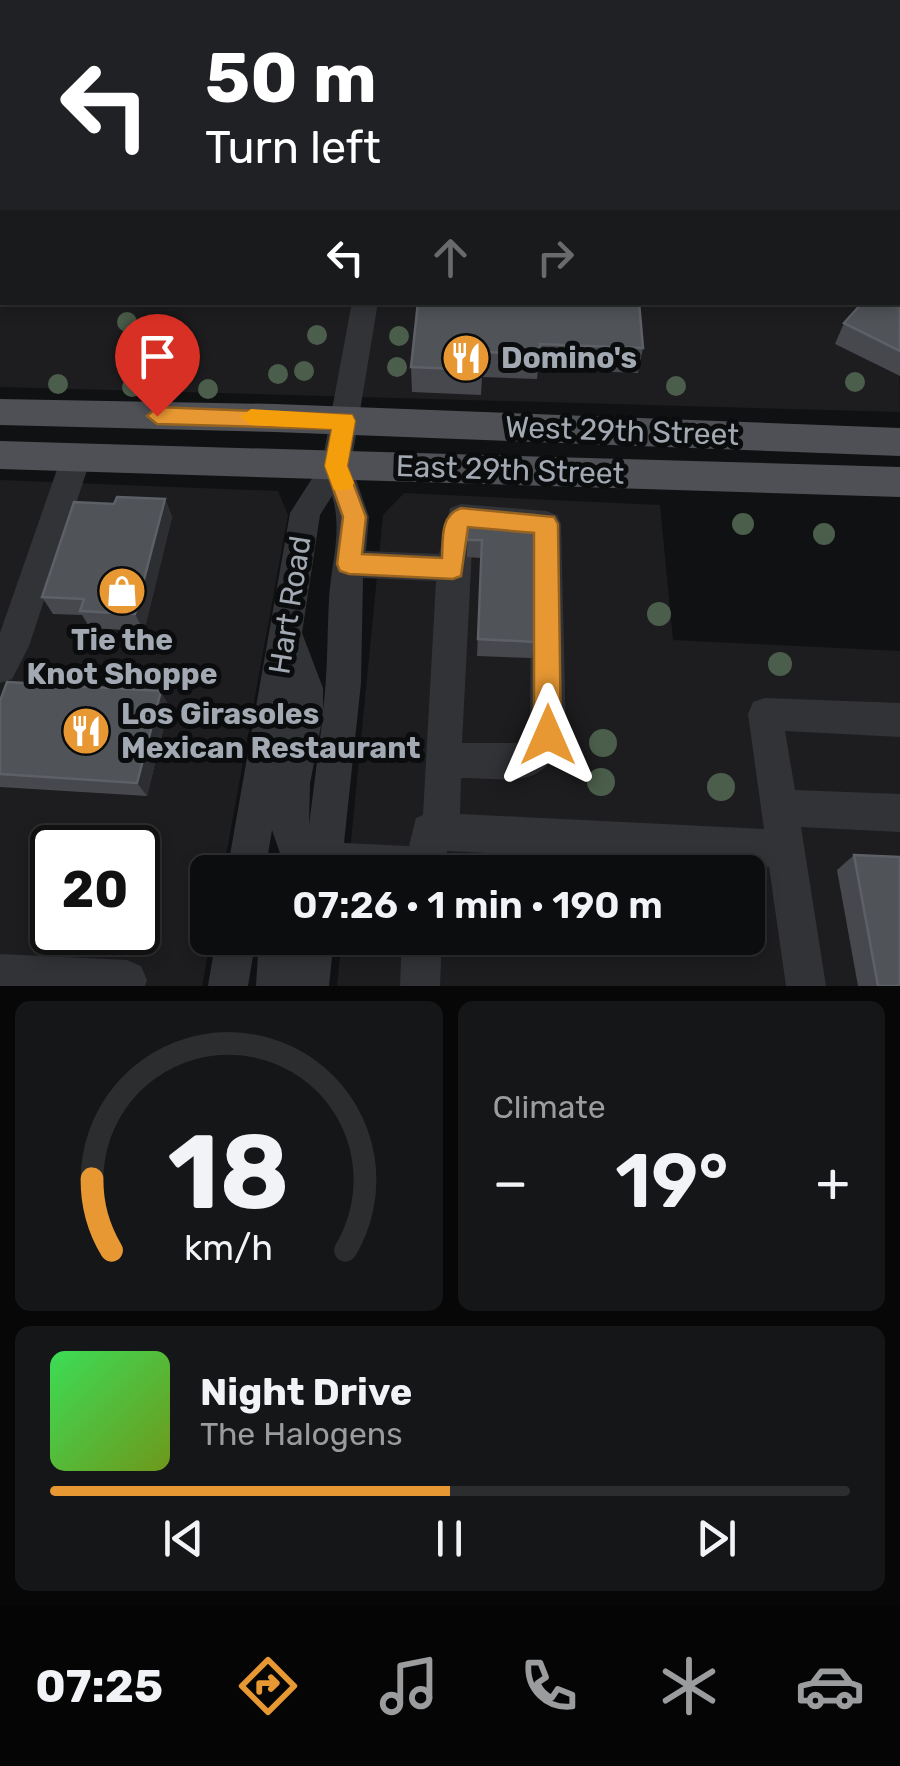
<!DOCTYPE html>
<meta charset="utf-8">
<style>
body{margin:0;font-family:Rubik,sans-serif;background:#151617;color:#f1f3f6;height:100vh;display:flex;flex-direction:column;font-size:38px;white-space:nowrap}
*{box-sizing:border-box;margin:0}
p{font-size:32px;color:#9a9c9e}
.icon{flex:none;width:55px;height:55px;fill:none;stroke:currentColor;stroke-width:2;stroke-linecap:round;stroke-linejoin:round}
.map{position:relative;height:986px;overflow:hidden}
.panel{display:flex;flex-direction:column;gap:15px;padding:15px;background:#070708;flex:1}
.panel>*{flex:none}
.top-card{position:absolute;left:0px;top:0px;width:900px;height:305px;box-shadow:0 5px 15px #0003,0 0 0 2px #2c2d2e;background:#202124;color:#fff;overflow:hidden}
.speed{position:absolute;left:30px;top:825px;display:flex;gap:20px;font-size:50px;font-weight:700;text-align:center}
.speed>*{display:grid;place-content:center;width:130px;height:130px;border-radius:50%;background:#0c0d0e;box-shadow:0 5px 15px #0003,0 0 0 2px #2c2d2e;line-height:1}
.speed .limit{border:5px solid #111;border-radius:15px;background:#fff;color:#111}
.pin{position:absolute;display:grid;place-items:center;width:85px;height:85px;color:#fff;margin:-102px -42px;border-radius:50% 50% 50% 0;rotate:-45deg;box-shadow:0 0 10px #0007}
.pin .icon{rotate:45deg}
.me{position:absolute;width:110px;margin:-55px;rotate:0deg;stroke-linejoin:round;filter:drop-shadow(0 0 8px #0008)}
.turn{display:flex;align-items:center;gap:35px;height:210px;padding:0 40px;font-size:45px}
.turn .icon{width:130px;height:130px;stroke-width:2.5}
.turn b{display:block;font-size:70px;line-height:85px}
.lanes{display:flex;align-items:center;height:95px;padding:0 40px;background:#0003;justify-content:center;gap:50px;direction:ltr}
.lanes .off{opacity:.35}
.big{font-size:75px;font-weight:600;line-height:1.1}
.panel .tile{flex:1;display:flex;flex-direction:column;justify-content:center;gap:15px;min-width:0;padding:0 35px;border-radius:15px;background:#151617}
.panel .dial{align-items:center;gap:0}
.dial svg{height:260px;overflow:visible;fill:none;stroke:#2c2d2e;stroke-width:7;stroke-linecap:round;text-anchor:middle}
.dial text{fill:#f1f3f6;stroke:none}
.song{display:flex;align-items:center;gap:30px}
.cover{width:120px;height:120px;border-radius:15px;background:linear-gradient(135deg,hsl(130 70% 55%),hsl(80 70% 35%))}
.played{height:10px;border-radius:5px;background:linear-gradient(90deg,#e79833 50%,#2c2d2e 50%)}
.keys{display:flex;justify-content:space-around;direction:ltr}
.heat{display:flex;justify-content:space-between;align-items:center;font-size:55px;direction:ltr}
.panel .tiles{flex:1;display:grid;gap:15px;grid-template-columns:1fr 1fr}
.tile:last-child{grid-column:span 2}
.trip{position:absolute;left:190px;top:855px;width:575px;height:100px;border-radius:15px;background:#0c0d0e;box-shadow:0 5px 15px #0003,0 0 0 2px #2c2d2e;font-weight:600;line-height:100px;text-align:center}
.tab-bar{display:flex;height:160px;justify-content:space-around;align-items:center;background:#050506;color:#9a9c9e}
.tab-bar .icon{width:70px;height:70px}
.tab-bar .active{color:#e79833}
.tab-bar b{font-size:45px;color:#f1f3f6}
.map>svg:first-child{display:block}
.built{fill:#1d1d1f;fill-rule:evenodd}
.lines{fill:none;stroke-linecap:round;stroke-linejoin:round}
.minor{fill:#323337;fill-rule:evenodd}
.major{fill:#4e5055;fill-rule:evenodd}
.highway{fill:#5e6167;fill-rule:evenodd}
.tree{fill:#4b5d4b}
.wall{fill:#46484d}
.shaded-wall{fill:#2c2e31}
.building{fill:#505358;stroke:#5d6066;stroke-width:2.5}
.route{fill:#e79833;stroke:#966321;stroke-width:2.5}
.slow{fill:#f59e0b}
.labels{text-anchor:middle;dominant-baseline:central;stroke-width:10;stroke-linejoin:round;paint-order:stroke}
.poi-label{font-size:30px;font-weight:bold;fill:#a2a9b2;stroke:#0b0c0d;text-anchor:start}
.street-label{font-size:30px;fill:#a2a9b2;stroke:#0b0c0d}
</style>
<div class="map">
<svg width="900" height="986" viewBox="0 0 900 986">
<rect width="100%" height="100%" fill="#101112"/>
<g class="built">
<path d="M0 0H685L688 2H2V64Z"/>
<path d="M0 94 2 302H898V242L900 412 0 387Z"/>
<path d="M0 480 278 491 288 515 223 872H208V938H211L202 986H0ZM52 848H138V932H52Z"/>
<path d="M404 493 660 505 673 640 900 651V986H337L342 938H748V872H348L383 515Z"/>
</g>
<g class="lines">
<g class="minor">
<rect x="0" y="10" width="2" height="12"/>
<rect x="0" y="172" width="2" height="14"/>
<path d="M352 302H378L351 465 369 517 366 551 439 554 450 508 461 504 546 511 557 515 561 524 566 735C541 792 515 778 461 778L460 814 764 829 748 714 753 702 765 698 900 703V737L785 731 795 790 900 794V832L801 827 826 986H786L769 867 447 851 446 872H294L283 862 272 830 265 872H227L290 513 322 463ZM332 496C343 530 331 564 329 599 327 636 328 673 323 710V688L302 633 320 515ZM473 529 531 535 530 734 522 743H462ZM363 578 436 581 423 815 416 818 409 846 344 843 361 683ZM323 715 309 825 310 784Z"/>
<path d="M76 446 86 450 91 458 29 646 12 679 0 683V633L61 458 66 450Z"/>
<path d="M216 938H256L248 986H208Z"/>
<path d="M259 938H334L329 986H256Z"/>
<path d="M402 938H442L440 986H400Z"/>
<path d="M0 954 127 960 141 966 147 980 145 986H0Z"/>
</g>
<g class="major">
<path d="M0 399 275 404 900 428V456L275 432 0 425Z"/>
<path d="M0 441 900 467V497L0 469Z"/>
</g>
<g class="highway">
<path d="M825 0H853L855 2H826Z"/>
<path d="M898 42 900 43V62L898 61Z"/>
</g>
</g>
<g class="tree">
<circle cx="127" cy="322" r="10"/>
<circle cx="317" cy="335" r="10"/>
<circle cx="399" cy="336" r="10"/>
<circle cx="397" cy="367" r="10"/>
<circle cx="304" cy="371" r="10"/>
<circle cx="278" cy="374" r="10"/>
<circle cx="855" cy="382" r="10"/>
<circle cx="58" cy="384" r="10"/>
<circle cx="676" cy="386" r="10"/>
<circle cx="132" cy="387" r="10"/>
<circle cx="161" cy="387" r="10"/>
<circle cx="208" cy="389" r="10"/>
<circle cx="743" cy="524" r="11"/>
<circle cx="824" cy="534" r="11"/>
<circle cx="659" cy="614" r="12"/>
<circle cx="780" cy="664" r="12"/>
<circle cx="603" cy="743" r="14"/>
<circle cx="601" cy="782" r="14"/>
<circle cx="721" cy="787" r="14"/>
</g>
<g class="wall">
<path d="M900 274V376L835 344 844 323Z"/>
<path d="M418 302 643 348 638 373 538 369 537 379 482 377 481 395 412 392 411 367Z"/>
<path d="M165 499 172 517 144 631 90 628 82 615 53 614 42 597 114 504Z"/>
<path d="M468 513 535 642 532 658 477 656 481 558 467 557Z"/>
<path d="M0 701 169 706 147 796 0 787Z"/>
<path d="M854 855 900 986H858L837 870Z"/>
</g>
<g class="shaded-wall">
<path d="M165 499 172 517 144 631 135 614Z"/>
<path d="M161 691 169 706 147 796 137 783Z"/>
</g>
<g class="building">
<rect x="363" y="0" width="156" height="2"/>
<path d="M898 273 900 274V351L844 323 863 302H898Z"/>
<path d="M418 302H639L643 348 540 344V354L483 352 482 370 411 367Z"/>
<path d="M117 497 165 499 135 614 80 611 84 599 42 597 74 502 114 504Z"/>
<path d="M468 513 534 515 535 642 478 639 482 540H467Z"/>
<path d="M7 682 161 691 137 783 0 774V701Z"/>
<path d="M854 855 900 857V986H878Z"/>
</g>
<path class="route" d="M157 407 352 415 355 421 347 466 366 517 362 554 442 558C443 539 440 515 461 508L554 517 558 524 561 735 557 744 548 748 538 744 534 735V533L468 527 461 576 453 579 349 574 340 571 337 564 343 517 325 466 332 429 157 424 147 416Z"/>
<path class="slow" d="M251 409 352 415 355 421 347 466 354 483 350 490H334L325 466 332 429 251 425 240 417Z"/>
<defs>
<g id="restaurant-disc" transform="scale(2.5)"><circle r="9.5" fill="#e79833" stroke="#0b0c0d"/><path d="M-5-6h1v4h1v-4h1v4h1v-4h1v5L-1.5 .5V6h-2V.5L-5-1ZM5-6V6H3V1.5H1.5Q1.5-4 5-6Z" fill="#fff"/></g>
<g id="shop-disc" transform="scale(2.5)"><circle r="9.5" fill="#e79833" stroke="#0b0c0d"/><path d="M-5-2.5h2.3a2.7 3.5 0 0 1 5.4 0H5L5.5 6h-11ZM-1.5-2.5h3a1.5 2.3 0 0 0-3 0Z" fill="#fff"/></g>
</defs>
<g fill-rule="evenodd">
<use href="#restaurant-disc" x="466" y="358"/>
<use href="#shop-disc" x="122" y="591"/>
<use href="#restaurant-disc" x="86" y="731"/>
</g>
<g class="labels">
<g class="poi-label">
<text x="501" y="358">Domino's</text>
<text x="122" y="640" text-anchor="middle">Tie the<tspan x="122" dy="34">Knot Shoppe</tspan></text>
<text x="121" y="714">Los Girasoles<tspan x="121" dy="34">Mexican Restaurant</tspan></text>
</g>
<g class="street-label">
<text transform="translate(622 431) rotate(2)">West 29th Street</text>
<text transform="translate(510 470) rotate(2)">East 29th Street</text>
<text transform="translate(290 605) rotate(-81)">Hart Road</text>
</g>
</g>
</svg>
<div class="speed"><div class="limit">20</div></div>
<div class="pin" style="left:157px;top:416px;background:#d93025"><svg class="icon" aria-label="arrive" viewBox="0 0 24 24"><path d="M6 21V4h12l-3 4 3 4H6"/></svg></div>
<svg class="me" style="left:548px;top:735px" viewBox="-20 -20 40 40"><path d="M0-17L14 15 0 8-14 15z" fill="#e79833" stroke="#fff" stroke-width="4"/></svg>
<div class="trip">07:26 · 1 min · 190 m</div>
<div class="top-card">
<div class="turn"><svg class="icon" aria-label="left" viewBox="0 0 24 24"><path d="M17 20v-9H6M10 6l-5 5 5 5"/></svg><div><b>50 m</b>Turn left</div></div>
<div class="lanes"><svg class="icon" aria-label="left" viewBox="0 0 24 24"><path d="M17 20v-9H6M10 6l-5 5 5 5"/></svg><svg class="icon off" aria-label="ahead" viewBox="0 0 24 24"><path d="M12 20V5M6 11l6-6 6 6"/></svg><svg class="icon off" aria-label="right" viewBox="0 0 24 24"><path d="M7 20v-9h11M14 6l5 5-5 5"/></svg></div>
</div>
</div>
<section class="panel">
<div class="tiles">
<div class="tile dial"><svg viewBox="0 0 100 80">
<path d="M14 69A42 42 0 1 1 86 69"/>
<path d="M14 69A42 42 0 0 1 8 47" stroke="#e79833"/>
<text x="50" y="56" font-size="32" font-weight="700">18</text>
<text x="50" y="72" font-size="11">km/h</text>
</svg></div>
<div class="tile"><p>Climate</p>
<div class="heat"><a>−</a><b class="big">19°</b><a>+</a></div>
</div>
<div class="tile">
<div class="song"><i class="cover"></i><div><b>Night Drive</b><p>The Halogens</p></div></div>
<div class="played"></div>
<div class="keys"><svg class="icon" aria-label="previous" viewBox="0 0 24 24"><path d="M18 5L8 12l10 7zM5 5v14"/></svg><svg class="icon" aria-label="pause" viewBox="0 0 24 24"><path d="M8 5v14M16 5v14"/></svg><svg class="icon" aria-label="next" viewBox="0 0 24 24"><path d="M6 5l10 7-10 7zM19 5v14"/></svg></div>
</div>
</div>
</section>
<nav class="tab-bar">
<b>07:25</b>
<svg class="icon active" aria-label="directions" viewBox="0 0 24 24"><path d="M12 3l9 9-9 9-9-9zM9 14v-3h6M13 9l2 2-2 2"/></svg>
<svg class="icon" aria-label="music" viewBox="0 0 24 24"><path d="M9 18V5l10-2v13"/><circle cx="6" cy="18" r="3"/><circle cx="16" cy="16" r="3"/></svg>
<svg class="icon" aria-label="phone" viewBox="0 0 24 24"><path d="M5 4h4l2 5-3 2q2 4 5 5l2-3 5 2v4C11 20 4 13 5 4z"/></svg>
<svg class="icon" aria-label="climate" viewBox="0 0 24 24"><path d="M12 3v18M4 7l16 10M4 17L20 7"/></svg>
<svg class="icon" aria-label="car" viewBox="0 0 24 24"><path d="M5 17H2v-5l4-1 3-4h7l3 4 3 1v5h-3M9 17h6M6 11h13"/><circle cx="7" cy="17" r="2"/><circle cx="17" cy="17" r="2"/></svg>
</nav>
